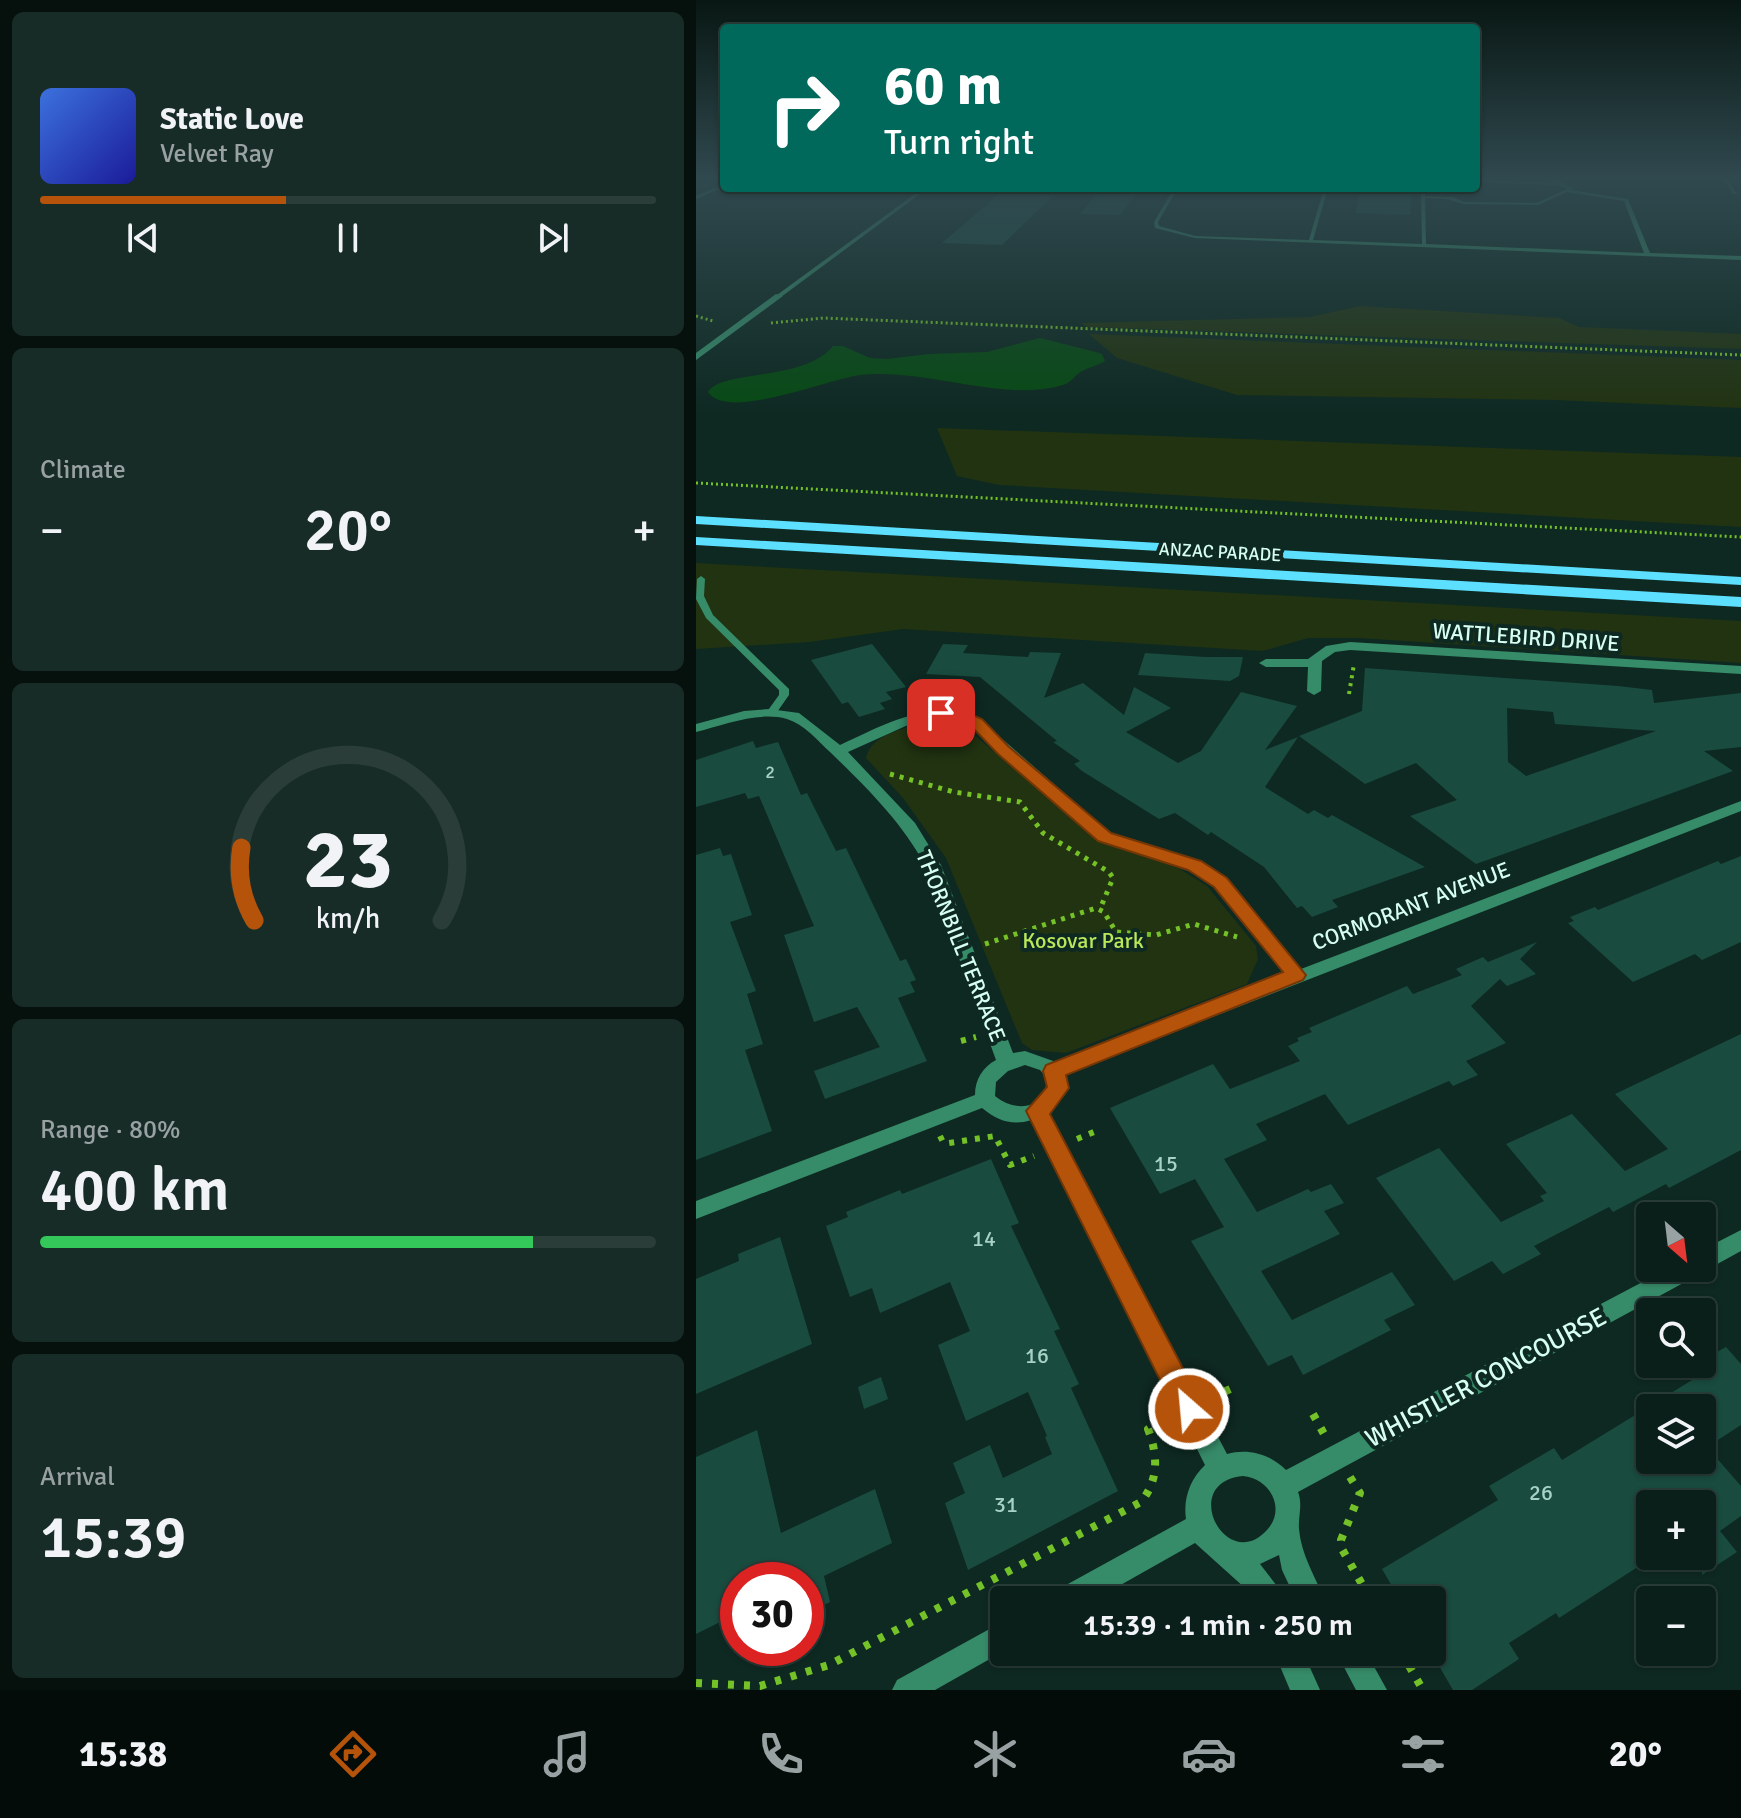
<!DOCTYPE html>
<meta charset="utf-8">
<style>
body{margin:0;font-family:Signika,sans-serif;background:#182c27;color:#f1f3f6;height:100vh;display:flex;flex-direction:column;font-size:30px;white-space:nowrap}
*{box-sizing:border-box;margin:0}
p{font-size:26px;color:#99a2a2}
.icon{flex:none;width:44px;height:44px;fill:none;stroke:currentColor;stroke-width:2;stroke-linecap:round;stroke-linejoin:round}
.map{position:relative;flex:1;overflow:hidden}
.panel{display:flex;flex-direction:column;gap:12px;padding:12px;background:#06110e;width:696px}
.panel>*{flex:none}
.guide{position:absolute;left:24px;top:24px;width:760px;height:168px;border-radius:8px;box-shadow:0 2px 6px #0004,0 0 0 2px #2a3d39;background:#00695c;color:#fff;overflow:hidden}
.needle{width:52px;rotate:152deg}
.tools{position:absolute;left:940px;top:1202px;display:grid;gap:16px}
.tools a{display:grid;place-items:center;width:80px;height:80px;border-radius:8px;background:#0a1f1a;box-shadow:0 2px 6px #0004,0 0 0 2px #2a3d39;font-size:40px}
.speed{position:absolute;left:24px;top:1562px;display:flex;gap:16px;font-size:40px;font-weight:700;text-align:center}
.speed>*{display:grid;place-content:center;width:104px;height:104px;border-radius:50%;background:#0a1f1a;box-shadow:0 2px 6px #0004,0 0 0 2px #2a3d39;line-height:1}
.speed .limit{border:12px solid #d22;background:#fff;color:#111}
.pin{position:absolute;display:grid;place-items:center;width:68px;height:68px;color:#fff;margin:-34px;border-radius:16px;box-shadow:0 4px 12px #0006}
.me{position:absolute;width:88px;margin:-44px;rotate:333deg;stroke-linejoin:round;filter:drop-shadow(0 0 6px #0008)}
.turn{display:flex;align-items:center;gap:28px;height:168px;padding:0 32px;font-size:36px}
.turn .icon{width:104px;height:104px;stroke-width:2.5}
.turn b{display:block;font-size:56px;line-height:68px}
.big{font-size:60px;font-weight:600;line-height:1.1}
.panel .card{flex:1;display:flex;flex-direction:column;justify-content:center;gap:12px;min-width:0;padding:0 28px;border-radius:12px;background:#182c27}
.panel .dial{align-items:center;gap:0}
.dial svg{height:208px;overflow:visible;fill:none;stroke:#2a3d39;stroke-width:7;stroke-linecap:round;text-anchor:middle}
.dial text{fill:#f1f3f6;stroke:none}
.song{display:flex;align-items:center;gap:24px}
.cover{width:96px;height:96px;border-radius:12px;background:linear-gradient(135deg,hsl(220 70% 55%),hsl(240 70% 35%))}
.played{height:8px;border-radius:4px;background:linear-gradient(90deg,#b45309 40%,#2a3d39 40%)}
.keys{display:flex;justify-content:space-around;direction:ltr}
.heat{display:flex;justify-content:space-between;align-items:center;font-size:44px;direction:ltr}
.charge{height:12px;border-radius:6px;background:linear-gradient(90deg,#34c759 80%,#2a3d39 0)}
.trip{position:absolute;left:294px;top:1586px;width:456px;height:80px;border-radius:8px;background:#0a1f1a;box-shadow:0 2px 6px #0004,0 0 0 2px #2a3d39;font-weight:600;line-height:80px;text-align:center}
.dock{display:flex;height:128px;justify-content:space-around;align-items:center;background:#040c0a;color:#99a2a2}
.dock .icon{width:56px;height:56px}
.dock .active{color:#b45309}
.dock b{font-size:36px;color:#f1f3f6}
main{display:flex;flex:1;min-height:0}
.map>svg:first-child{display:block}
.green{fill:#213311}
.water{fill:#074914}
.building{fill:#194b3f;fill-rule:evenodd}
.lines{fill:none;stroke-linecap:round;stroke-linejoin:round}
.path-far4{stroke:#74c227;stroke-width:3;stroke-dasharray:2 3;stroke-linecap:butt}
.path-far3{stroke:#74c227;stroke-width:4;stroke-dasharray:3 5;stroke-linecap:butt}
.path-far2{stroke:#74c227;stroke-width:5;stroke-dasharray:4 6;stroke-linecap:butt}
.path-far1{stroke:#74c227;stroke-width:6;stroke-dasharray:5 8;stroke-linecap:butt}
.path{stroke:#74c227;stroke-width:8;stroke-dasharray:6 10;stroke-linecap:butt}
.service{fill:#368b69;fill-rule:evenodd}
.minor{fill:#368b69;fill-rule:evenodd}
.primary{fill:#5de0ff;fill-rule:evenodd}
.route{fill:#b45309;stroke:#753606;stroke-width:2}
.labels{text-anchor:middle;dominant-baseline:central;stroke-width:8;stroke-linejoin:round;paint-order:stroke}
.far-street-label{font-size:18px;fill:#d6fff2;stroke:#0e2922}
.number-label{font-size:18px;fill:#a7d2c5}
.street-label{font-size:22px;fill:#d6fff2;stroke:#0e2922}
.park-label{font-size:22px;fill:#bbe859;stroke:#0e2922}
.near-number-label{font-size:22px;fill:#a7d2c5}
.near-street-label{font-size:26px;fill:#d6fff2;stroke:#0e2922}
</style>
<main>
<section class="panel">
<div class="card">
<div class="song"><i class="cover"></i><div><b>Static Love</b><p>Velvet Ray</p></div></div>
<div class="played"></div>
<div class="keys"><svg class="icon" aria-label="previous" viewBox="0 0 24 24"><path d="M18 5L8 12l10 7zM5 5v14"/></svg><svg class="icon" aria-label="pause" viewBox="0 0 24 24"><path d="M8 5v14M16 5v14"/></svg><svg class="icon" aria-label="next" viewBox="0 0 24 24"><path d="M6 5l10 7-10 7zM19 5v14"/></svg></div>
</div>
<div class="card"><p>Climate</p>
<div class="heat"><a>−</a><b class="big">20°</b><a>+</a></div>
</div>
<div class="card dial"><svg viewBox="0 0 100 80">
<path d="M14 69A42 42 0 1 1 86 69"/>
<path d="M14 69A42 42 0 0 1 9 41" stroke="#b45309"/>
<text x="50" y="56" font-size="32" font-weight="700">23</text>
<text x="50" y="72" font-size="11">km/h</text>
</svg></div>
<div class="card"><p>Range · 80%</p><b class="big">400 km</b><div class="charge"></div></div>
<div class="card"><p>Arrival</p><b class="big">15:39</b></div>
</section>
<div class="map">
<svg width="1045" height="1690" viewBox="0 0 1045 1690">
<rect width="100%" height="100%" fill="#0e2922"/>
<g class="green">
<path d="M664 306 863 318 883 327 1045 334V349L391 327 385 323 614 317Z"/>
<path d="M393 334 1045 360V408L858 400 541 395 421 358Z"/>
<path d="M241 428 1045 457V527L303 485 261 476Z"/>
<path d="M0 563 1045 621V663L663 638H612L567 651 207 629 113 642 0 649Z"/>
<path d="M241 722 264 725 276 733 386 827 407 841 484 869 511 886 560 946 562 959 551 984 370 1053 336 1050 326 1043 250 858 207 798 170 758C175 732 219 725 241 722Z"/>
</g>
<path class="water" d="M344 338 400 352 406 354 409 361C401 366 393 367 386 371 378 375 377 382 367 385 307 403 230 368 165 375 134 378 31 422 12 392 26 369 108 382 137 346H147L174 358 191 359 233 354 291 352Z"/>
<g class="building">
<path d="M406 188H445L424 215 384 214Z"/>
<path d="M665 188 716 189 714 215 659 213Z"/>
<path d="M304 193 358 195 306 245 246 243Z"/>
<path d="M176 644 210 687 190 692 196 699 184 703 189 709 163 717 152 702 146 704 115 660Z"/>
<path d="M247 644 272 645 267 653 332 657 334 652 365 653 348 698 387 683 428 715 438 687 475 708 430 732 482 763 505 751 545 692 601 706 569 750 602 737 569 787 612 814 618 810 632 818 636 815 729 867 636 900 642 907 616 917 606 906 601 908 568 867 515 832 512 835 479 813 463 819 386 771 378 764 384 761 357 742 361 741 284 677 230 674Z"/>
<path d="M449 653 509 657H547L543 676 534 681 442 675Z"/>
<path d="M669 668 922 686 956 690 958 703 1045 693V747L1008 751 1037 771 780 864 714 816 761 800 720 763 669 784 603 736 666 711ZM811 708 857 712 859 724 960 731 830 776 812 762Z"/>
<path d="M57 741 60 748 82 742 105 795 111 793 140 851 150 848 204 961 210 959 220 980 214 982 219 992 202 998 231 1061 129 1099 118 1071 184 1047 161 1007 118 1022 88 935 118 926 63 796 52 799 49 793 0 807V760Z"/>
<path d="M24 848 27 856 35 854 56 915 34 922 60 991 51 994 67 1044 49 1050 76 1131 0 1160V855Z"/>
<path d="M1045 856V942L1006 960 999 954 937 982 872 923 878 921 874 917 899 907 902 910 1022 861 1025 864Z"/>
<path d="M841 942 824 959 840 974 811 986 804 979 775 1006 810 1043 770 1061 782 1075 757 1086 753 1081 652 1125 629 1094 560 1124 571 1140 528 1159 561 1212 612 1189 615 1192 635 1184 648 1203 628 1211 644 1234 565 1271 596 1320 696 1272 719 1305 688 1320 695 1330 607 1375 596 1355 572 1366 495 1241 528 1227 499 1179 464 1194 414 1108 517 1064 534 1089 604 1061 592 1046 603 1041 601 1038 616 1032 613 1028 711 986 717 994 766 975 760 969 787 957 792 962Z"/>
<path d="M1045 1034V1150L973 1188 970 1184 917 1212 913 1207 838 1246 845 1254 807 1274 796 1261 758 1281 680 1178 743 1148 805 1222 848 1201 844 1196 851 1193 810 1144 876 1114 929 1171 972 1149 919 1094Z"/>
<path d="M295 1159 323 1223 315 1226 364 1329 358 1331 383 1384 375 1388 422 1491 272 1570 249 1503 269 1493 257 1463 294 1445 307 1478 356 1454 349 1437 351 1436 332 1392 270 1421 242 1345 274 1331 254 1282 184 1313 176 1288 154 1297 130 1226 152 1217 150 1212 204 1190 206 1194Z"/>
<path d="M84 1237 116 1344 0 1394V1279L43 1261 42 1254Z"/>
<path d="M1030 1347 1045 1364V1425L1011 1447 1045 1486V1516L1024 1531 1041 1552 1006 1575V1504H954V1559L863 1618 860 1613 813 1643 823 1659 776 1690H757L736 1654V1600H704L686 1569 802 1500 793 1486 858 1448 866 1460 1001 1377 993 1368 1006 1364V1360ZM954 1408H1006V1460H954Z"/>
<path d="M185 1377 192 1399 168 1409 162 1387Z"/>
<path d="M61 1430 85 1533 179 1489 196 1543 128 1576 134 1602 110 1614V1580H42V1613L0 1634V1457Z"/>
</g>
<g class="lines">
<g class="path-far4">
<path d="M0 316 17 321"/>
<path d="M75 323 127 318 1045 355"/>
<path d="M0 483 1045 537"/>
</g>
<path class="path-far3" d="M653 694 658 664"/>
<g class="path-far2">
<path d="M194 774 258 792 324 802 347 833 413 872 417 878 404 909"/>
<path d="M289 944 400 908 408 912 420 932 460 935 498 924 541 937"/>
</g>
<g class="path-far1">
<path d="M265 1041 280 1037"/>
<path d="M244 1136 247 1142 253 1143 299 1136 314 1165 338 1156"/>
<path d="M381 1139 398 1132"/>
</g>
<g class="path">
<path d="M514 1398 541 1386"/>
<path d="M617 1414 628 1434"/>
<path d="M654 1477 664 1493 645 1540 646 1549 675 1600"/>
<path d="M705 1652 727 1690"/>
<path d="M0 1683 64 1686 133 1665 445 1502C463 1480 462 1455 452 1429L473 1419"/>
</g>
<g class="service">
<path d="M849 177H855L877 188 875 190 932 199 954 253 1045 256V260L499 238 459 228 458 222 478 188H482L462 222 463 226 499 236 613 240 628 188H632L617 240 726 244 725 188H729V196L757 197 768 202 841 203 871 189 861 184 859 185 780 182V180L859 183ZM871 192 928 201 948 253 730 244 729 198 750 199 768 204 842 205Z"/>
<path d="M1026 177H1030L1041 194H1037Z"/>
<path d="M28 184V187L0 199V196Z"/>
<path d="M227 188H232L85 297H81V295Z"/>
<path d="M5 576 9 579 8 596 17 615 93 689V695L79 715H71L70 713 83 695V690L10 618 0 599 1 579Z"/>
</g>
<g class="minor">
<path d="M80 294 87 296 0 360V353Z"/>
<path d="M654 642 1045 666V674L654 650 639 652 626 661 625 691 618 695 611 691 612 667H570L563 663 570 659H612L630 646Z"/>
<path d="M73 709 103 713 144 745C192 723 227 701 281 717L414 833 505 861 531 879 605 969 1045 801V811L370 1074C371 1091 365 1103 352 1113L531 1454C552 1448 574 1454 590 1470L973 1268H1006V1250L1045 1230V1251L1014 1268 1004 1270 1002 1275 602 1492C607 1505 602 1516 603 1529 605 1554 619 1577 629 1600H600L586 1570 583 1555 564 1564 584 1590 588 1600H558L549 1588 499 1543 398 1600H357L361 1590 490 1519C487 1499 494 1479 509 1465L336 1120C316 1126 302 1121 286 1108L0 1219V1201L279 1095C279 1079 287 1067 300 1060L229 865C205 821 169 786 134 752 122 741 108 724 91 719 62 711 28 725 0 732V724L48 711ZM241 718 271 723 402 841 493 869 519 887 590 975 360 1062 329 1051 317 1053 245 865 219 823 152 752 212 725ZM329 1065 344 1070 351 1078C350 1110 320 1113 299 1096L300 1082 312 1071ZM547 1476C573 1478 591 1508 571 1530 530 1575 482 1482 547 1476Z"/>
<path d="M308 1621V1651L239 1690H196L201 1680Z"/>
<path d="M578 1652H607L624 1690H594Z"/>
<path d="M640 1652H670L691 1690H660Z"/>
</g>
<g class="primary">
<path d="M0 516 1045 577V585L0 524Z"/>
<path d="M0 537 1045 597V607L0 545Z"/>
</g>
</g>
<linearGradient id="sky" x2="0" y2="1"><stop stop-color="#081713"/><stop offset="0.43" stop-color="#30494f"/><stop offset="1" stop-color="#30494f" stop-opacity="0"/></linearGradient>
<rect width="1045" height="414" fill="url(#sky)"/>
<path class="route" d="M245 709 270 712 286 719 313 747 415 833 505 861 531 878 610 975 607 980 370 1075 373 1088 354 1114 503 1399 507 1409 503 1418 493 1422 483 1418 330 1111 351 1087 347 1071 350 1065 587 972 518 887 492 870 402 841 302 754 275 726 240 717V710Z"/>
<g class="labels">
<g class="far-street-label">
<text transform="translate(524 552) rotate(3)">ANZAC PARADE</text>
</g>
<g class="number-label">
<text x="74" y="772">2</text>
</g>
<g class="street-label">
<text transform="translate(830 637) rotate(4)">WATTLEBIRD DRIVE</text>
<text transform="translate(715 906) rotate(-21)">CORMORANT AVENUE</text>
<text transform="translate(265 946) rotate(68)">THORNBILL TERRACE</text>
</g>
<g class="park-label">
<text x="387" y="940">Kosovar Park</text>
</g>
<g class="near-number-label">
<text x="470" y="1163">15</text>
<text x="288" y="1238">14</text>
<text x="341" y="1355">16</text>
<text x="845" y="1492">26</text>
<text x="310" y="1504">31</text>
</g>
<g class="near-street-label">
<text transform="translate(790 1378) rotate(-28)">WHISTLER CONCOURSE</text>
</g>
</g>
</svg>
<div class="tools">
<a><svg class="needle" viewBox="-14 -14 28 28"><path d="M0-13l5 13h-10z" fill="#e53935"/><path d="M0 13l5-13h-10z" fill="#99a2a2"/></svg></a>
<a><svg class="icon" aria-label="search" viewBox="0 0 24 24"><circle cx="10" cy="10" r="6"/><path d="M15 15l6 6"/></svg></a>
<a><svg class="icon" aria-label="layers" viewBox="0 0 24 24"><path d="M12 4l9 5-9 5-9-5zM3 14l9 5 9-5"/></svg></a>
<a>+</a>
<a>−</a>
</div>
<div class="speed"><div class="limit">30</div></div>
<div class="pin" style="left:245px;top:713px;background:#d93025"><svg class="icon" aria-label="arrive" viewBox="0 0 24 24"><path d="M6 21V4h12l-3 4 3 4H6"/></svg></div>
<svg class="me" style="left:493px;top:1409px" viewBox="-20 -20 40 40"><circle r="17" fill="#b45309" stroke="#fff" stroke-width="3"/><path d="M0-11L8 9 0 5-8 9z" fill="#fff"/></svg>
<div class="trip">15:39 · 1 min · 250 m</div>
<div class="guide">
<div class="turn"><svg class="icon" aria-label="right" viewBox="0 0 24 24"><path d="M7 20v-9h11M14 6l5 5-5 5"/></svg><div><b>60 m</b>Turn right</div></div>
</div>
</div>
</main>
<nav class="dock">
<b>15:38</b>
<svg class="icon active" aria-label="directions" viewBox="0 0 24 24"><path d="M12 3l9 9-9 9-9-9zM9 14v-3h6M13 9l2 2-2 2"/></svg>
<svg class="icon" aria-label="music" viewBox="0 0 24 24"><path d="M9 18V5l10-2v13"/><circle cx="6" cy="18" r="3"/><circle cx="16" cy="16" r="3"/></svg>
<svg class="icon" aria-label="phone" viewBox="0 0 24 24"><path d="M5 4h4l2 5-3 2q2 4 5 5l2-3 5 2v4C11 20 4 13 5 4z"/></svg>
<svg class="icon" aria-label="climate" viewBox="0 0 24 24"><path d="M12 3v18M4 7l16 10M4 17L20 7"/></svg>
<svg class="icon" aria-label="car" viewBox="0 0 24 24"><path d="M5 17H2v-5l4-1 3-4h7l3 4 3 1v5h-3M9 17h6M6 11h13"/><circle cx="7" cy="17" r="2"/><circle cx="17" cy="17" r="2"/></svg>
<svg class="icon" aria-label="filters" viewBox="0 0 24 24"><path d="M4 7h16M4 17h16"/><circle cx="9" cy="7" r="2"/><circle cx="15" cy="17" r="2"/></svg>
<b>20°</b>
</nav>
